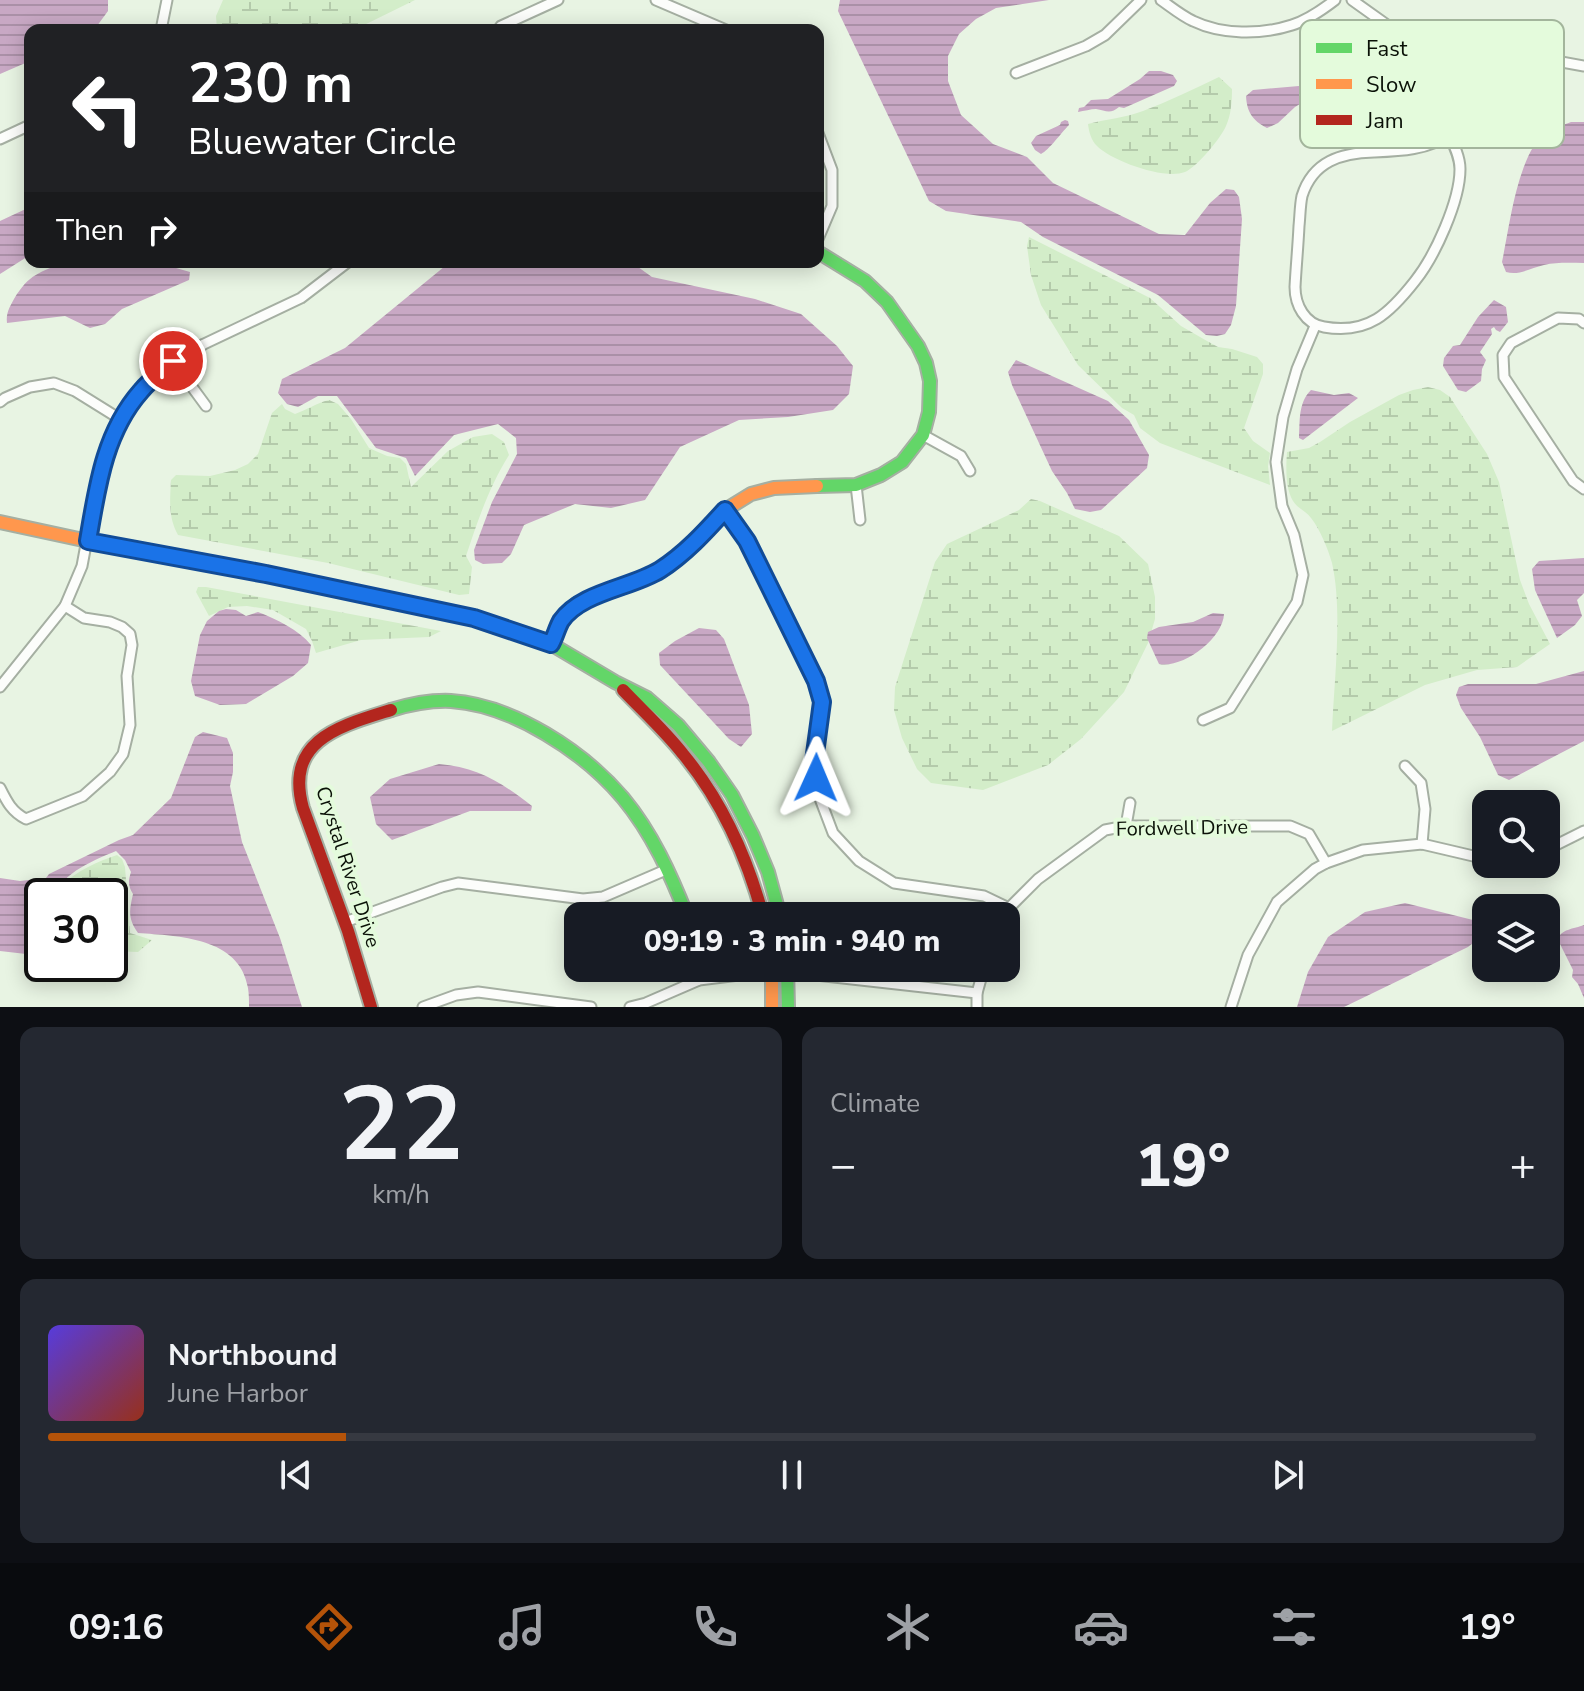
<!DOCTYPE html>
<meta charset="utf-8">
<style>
body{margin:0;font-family:"Nunito Sans",sans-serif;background:#242831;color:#f1f3f6;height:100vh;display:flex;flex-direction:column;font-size:30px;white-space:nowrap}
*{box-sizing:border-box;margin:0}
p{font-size:26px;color:#9ea1a6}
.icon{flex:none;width:44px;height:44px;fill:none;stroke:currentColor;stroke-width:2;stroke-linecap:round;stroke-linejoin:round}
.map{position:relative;height:1007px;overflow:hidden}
.sheet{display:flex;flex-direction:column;gap:20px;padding:20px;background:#0d0f14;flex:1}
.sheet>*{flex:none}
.banner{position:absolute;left:24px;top:24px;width:800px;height:244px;border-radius:16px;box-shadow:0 4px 20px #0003;background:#202124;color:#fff;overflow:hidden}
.fabs{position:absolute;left:1472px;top:790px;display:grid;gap:16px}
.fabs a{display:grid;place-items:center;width:88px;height:88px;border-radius:16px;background:#171b24;box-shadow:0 4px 20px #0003;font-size:40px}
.speed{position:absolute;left:24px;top:878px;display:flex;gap:16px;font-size:40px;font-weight:700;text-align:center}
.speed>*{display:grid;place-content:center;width:104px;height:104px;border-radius:50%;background:#171b24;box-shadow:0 4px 20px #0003;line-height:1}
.speed .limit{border:4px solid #111;border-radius:12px;background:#fff;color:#111}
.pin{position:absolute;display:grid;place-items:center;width:68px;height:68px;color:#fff;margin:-34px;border:4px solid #fff;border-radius:50%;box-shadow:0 2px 8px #0007}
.me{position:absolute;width:88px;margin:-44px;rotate:1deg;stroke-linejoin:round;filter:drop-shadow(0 0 6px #0008)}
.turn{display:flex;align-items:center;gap:28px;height:168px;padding:0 32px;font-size:36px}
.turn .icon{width:104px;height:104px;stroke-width:2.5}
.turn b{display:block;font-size:56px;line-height:68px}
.then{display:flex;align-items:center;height:76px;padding:0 32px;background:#0003;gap:16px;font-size:30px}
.big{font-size:60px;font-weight:800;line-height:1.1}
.sheet .tile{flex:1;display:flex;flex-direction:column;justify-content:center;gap:12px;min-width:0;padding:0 28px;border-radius:16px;background:#242831}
.sheet .dial{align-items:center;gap:0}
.dial b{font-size:104px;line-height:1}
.song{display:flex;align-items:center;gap:24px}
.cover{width:96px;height:96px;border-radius:12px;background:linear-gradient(135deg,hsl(250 70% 55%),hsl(10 70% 35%))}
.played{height:8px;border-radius:4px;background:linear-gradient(90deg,#b45309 20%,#363941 20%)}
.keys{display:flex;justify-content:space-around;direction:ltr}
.heat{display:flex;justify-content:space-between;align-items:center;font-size:44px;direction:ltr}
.sheet .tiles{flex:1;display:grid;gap:20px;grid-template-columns:1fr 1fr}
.tile:last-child{grid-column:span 2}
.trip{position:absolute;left:564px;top:902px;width:456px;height:80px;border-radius:16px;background:#171b24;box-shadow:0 4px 20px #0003;font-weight:800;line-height:80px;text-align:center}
.tab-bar{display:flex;height:128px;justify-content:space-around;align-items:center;background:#090b0e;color:#9ea1a6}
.tab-bar .icon{width:56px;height:56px}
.tab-bar .current{color:#b45309}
.tab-bar b{font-size:36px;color:#f1f3f6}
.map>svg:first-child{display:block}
.wetland{fill:url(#wetland-marsh)}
.water{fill:url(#water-rules)}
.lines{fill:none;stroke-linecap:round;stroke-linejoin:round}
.street-casing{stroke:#a5afa2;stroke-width:13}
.fast-casing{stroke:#a5afa2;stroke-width:16}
.slow-casing{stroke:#a5afa2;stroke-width:16}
.jam-casing{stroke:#a5afa2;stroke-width:16}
.street{stroke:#fcfdfb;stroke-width:9}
.fast{stroke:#63d668;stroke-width:12}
.slow{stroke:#ff974d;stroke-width:12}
.jam{stroke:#b3261e;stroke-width:12}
.route-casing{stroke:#114b97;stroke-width:20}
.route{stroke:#1a73e8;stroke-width:14}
.labels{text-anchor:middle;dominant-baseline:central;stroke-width:8;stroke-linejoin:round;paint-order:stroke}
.street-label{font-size:20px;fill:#0a1107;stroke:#e4fbdc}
.key{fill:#e4fbdc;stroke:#a3b59c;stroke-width:2}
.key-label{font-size:22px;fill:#0a1107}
</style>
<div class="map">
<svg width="1584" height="1007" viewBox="0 0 1584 1007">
<defs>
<pattern id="wetland-marsh" width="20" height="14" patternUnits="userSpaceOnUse" patternTransform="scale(2)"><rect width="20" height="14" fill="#d3edc9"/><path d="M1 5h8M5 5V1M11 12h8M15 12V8" fill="none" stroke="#b4caab"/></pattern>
<pattern id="water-rules" width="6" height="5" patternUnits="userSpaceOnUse" patternTransform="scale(2)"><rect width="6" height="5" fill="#c8a8c4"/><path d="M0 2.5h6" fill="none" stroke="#aa90a7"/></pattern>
</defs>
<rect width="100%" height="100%" fill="#e8f4e3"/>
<g class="wetland">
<path d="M223 0H415L354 30H217L216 16Z"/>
<path d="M1219 77 1232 89C1232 102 1231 115 1226 126 1221 138 1196 168 1185 172 1164 180 1112 161 1097 146 1091 140 1089 132 1088 124 1107 119 1125 118 1143 111 1169 101 1194 89 1219 77Z"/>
<path d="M1029 237 1150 298 1181 326 1207 341 1218 347 1232 349 1257 357 1263 364V374L1244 428 1253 441 1270 453 1268 466 1270 485 1160 443 1140 428 1134 415 1122 408 1078 365 1041 305 1031 275 1027 246Z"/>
<path d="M1428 387 1440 390 1450 397 1487 454 1499 482 1520 580 1529 604 1550 644 1517 667 1477 670 1425 685 1332 731C1334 680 1343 612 1332 563 1328 549 1320 529 1311 518 1306 511 1297 508 1293 501 1285 488 1286 466 1287 452L1309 448 1320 442 1350 422 1399 395 1413 390Z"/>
<path d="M329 400 338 404 351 419 369 448 387 456 400 458 406 464 411 487 448 451 473 437 492 434 504 442 509 455C489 487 478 520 466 556L472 567 469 594 459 595 328 563 178 535C168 517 170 500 171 480L176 475 210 476 235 470 248 464 258 454 272 413 282 404 285 409 295 414C307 410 316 403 329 400Z"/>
<path d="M1031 499 1040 501 1119 536 1148 564 1155 597V619L1148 643 1124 692 1081 739 1048 765 983 790 931 783 917 769 902 738 894 710 895 687 935 562 947 544 1019 510Z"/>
<path d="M198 587H206L441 631 429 637 361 640 316 653 312 641 306 629 273 610 247 606 228 607 209 616 196 592Z"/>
<path d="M117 855 122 859 125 867 130 933 152 940 138 952 110 951V896H63L62 886C75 871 99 861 117 855Z"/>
</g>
<g class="water">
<path d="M0 0H108V11L94 30H30V61L0 74Z"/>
<path d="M840 0H1049L996 8 976 19 959 34 948 56V81L961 115 993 144 1027 157 1053 183 1159 234 1185 235 1210 203 1226 189 1234 190 1239 197 1242 219 1236 306 1231 325 1225 334 1217 336 1206 335 1158 295 1043 237 1021 222 946 211 929 201 838 11Z"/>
<path d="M1149 71H1161L1173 75 1177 81 1174 86 1124 108 1119 107C1111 114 1106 111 1096 109 1091 109 1084 111 1078 112L1079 108 1084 107 1091 100 1108 99 1140 79Z"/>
<path d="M1303 81 1307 83 1312 94 1310 98 1295 107 1278 123 1267 128C1252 120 1247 112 1246 96L1253 90 1299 86Z"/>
<path d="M1065 120 1068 121 1069 125C1061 133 1049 150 1041 154L1035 150 1031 143 1036 136 1060 125 1061 122Z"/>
<path d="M1571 122H1584V263C1571 263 1557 262 1544 265 1530 268 1519 276 1506 272L1502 262C1510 225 1517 155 1547 130 1553 125 1563 126 1571 122Z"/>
<path d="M30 207V255L0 274V221Z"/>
<path d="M66 262H155L190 272 189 280 122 309 105 324 90 328 65 316 7 323C6 313 9 308 14 299 29 274 40 272 66 262Z"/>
<path d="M450 262H631L652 277 755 299 801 314 837 346 853 366 849 394 833 410 788 417 739 420 680 447 645 500 611 508 575 504 524 525 511 554 502 563 483 564 475 560 474 550 492 502 517 454 516 438 498 424 454 435 415 476 406 458 376 448 337 396H318L298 407 287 404 278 393 282 379 345 348Z"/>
<path d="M1494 300 1506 307 1508 322 1500 332 1496 330 1494 327 1491 329 1492 334 1480 352 1486 360 1482 369 1481 381 1466 392 1458 390 1443 366 1444 358 1453 346 1460 345 1478 317Z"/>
<path d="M1016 360 1108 401 1129 420 1149 455 1147 468 1101 510 1090 512 1075 509 1067 493 1052 471 1012 385 1008 372Z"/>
<path d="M1311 390 1334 395 1349 393 1358 398 1303 440 1299 438C1300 421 1298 403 1311 390Z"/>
<path d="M1584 558V593L1577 600 1582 616 1575 625 1557 638 1535 590 1532 569 1539 561Z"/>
<path d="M226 609 236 610 246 616 258 612C276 619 299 630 311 645L308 663 293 676 246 704 220 705 195 696 191 681 200 635 207 621 219 611Z"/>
<path d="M1213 613 1224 614C1223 639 1182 669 1159 664L1147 638 1148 632 1159 627 1193 622Z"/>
<path d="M699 628 716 630 724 639 749 705 752 734 741 747 729 739 660 665 659 653 675 641Z"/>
<path d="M1584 671V741L1509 780 1498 775 1480 737 1461 708 1456 695 1459 687 1468 684H1536Z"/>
<path d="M203 732 227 738 233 753V772L230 786 242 842 280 938 302 1007H249C249 1001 249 994 248 988 240 937 178 936 138 933 128 919 129 911 133 894 128 886 128 881 131 872L125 860 116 851C99 858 56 875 58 896H42V950L26 954 0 951V878L20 881 46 878 49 874 119 840 133 835 171 798 195 737Z"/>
<path d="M439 764C478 767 502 783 532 806L531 811H470L392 840 376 824 370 797 390 779Z"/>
<path d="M1405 903 1477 921 1482 936 1468 947 1344 1007H1297L1308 972 1328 937 1365 912Z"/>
<path d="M1584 925V998L1578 984 1572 977 1573 970 1558 940C1560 929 1574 929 1584 925Z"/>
</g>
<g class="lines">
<g class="street-casing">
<g id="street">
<path d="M656 0 726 30"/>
<path d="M1161 0C1171 7 1182 16 1193 21 1222 35 1261 35 1292 25 1308 20 1322 10 1335 0"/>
<path d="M1352 0 1387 25 1425 37 1584 66"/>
<path d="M161 30 167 0"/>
<path d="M498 30 501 26 558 0"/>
<path d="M1016 73 1086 46 1105 35 1141 0"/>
<path d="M818 133 832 170V206L818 239"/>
<path d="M1449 135C1454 145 1460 157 1460 169 1460 201 1435 256 1415 281 1390 313 1368 335 1324 327 1305 324 1295 305 1295 287 1296 267 1298 247 1299 226 1300 217 1300 205 1302 196 1313 161 1341 153 1374 152 1400 151 1428 150 1450 134 1478 114 1482 80 1489 48"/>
<path d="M0 139 30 125"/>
<path d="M1584 323 1579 319 1558 318 1511 343 1503 355 1504 377 1573 481 1584 489"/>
<path d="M173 361 206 406"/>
<path d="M0 402 5 398 30 387 54 383 75 391 120 419"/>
<path d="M923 435 961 456 970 471"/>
<path d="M856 485 860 520"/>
<path d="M725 510 747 541 816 681 822 702 814 761 819 796 833 833 859 861 894 883 984 896 1009 908"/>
<path d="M0 687 65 606 82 566 97 485 109 444 120 419 141 390 173 361 204 344 301 298 348 262"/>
<path d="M1203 720 1230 708 1297 602 1303 575 1294 535 1282 506 1276 462 1283 417 1297 369 1315 326"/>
<path d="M1405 766 1421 783 1425 809 1422 844"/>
<path d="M0 788C7 802 12 812 26 819L83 796 110 772 123 754 130 725 127 676 132 645 130 634 122 627 110 622 84 618 65 606"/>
<path d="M1126 826 1130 803"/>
<path d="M1546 850 1584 831"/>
<path d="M1004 916 1009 908 1038 879 1105 830 1126 826H1290L1309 834 1326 863"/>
<path d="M345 922 442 887 458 883 583 899 603 897 668 869"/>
<path d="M697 968 699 980"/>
<path d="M423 1007 456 995 478 992 591 1007"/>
<path d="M630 1007 646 1003 699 980 763 972 798 973 977 993"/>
<path d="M977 1007V993L984 968"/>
<path d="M1231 1007 1248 955 1277 902 1315 869 1326 863 1363 850 1422 844 1486 859"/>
</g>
</g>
<g class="fast-casing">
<g id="fast">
<path d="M817 486 856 485 881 475 902 462 923 435 929 412 930 381 926 363 918 346 887 302 865 281 818 252"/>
<path d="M459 615 474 618 551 644 615 682 647 698 678 725 709 762 732 795 753 836 768 872 780 916"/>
<path d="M391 710C411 704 430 700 451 701 513 705 584 752 623 798 652 833 671 875 687 916"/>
<path d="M787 968 788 1007"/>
</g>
</g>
<g class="slow-casing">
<g id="slow">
<path d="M0 522 88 541 266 574 459 615"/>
<path d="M551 644 561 621 576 604 640 581 657 572 677 559 725 510 751 494 774 488 817 486"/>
<path d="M772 968V1007"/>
</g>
</g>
<g class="jam-casing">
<g id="jam">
<path d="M623 690C643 711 665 731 683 754 722 801 747 857 763 916"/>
<path d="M371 1007 348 931 303 808C284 740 340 726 391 710"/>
</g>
</g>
<use href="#street" class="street"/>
<use href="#fast" class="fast"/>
<use href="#slow" class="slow"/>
<use href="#jam" class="jam"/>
</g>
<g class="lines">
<g class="route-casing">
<path id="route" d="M173 361C162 371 150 380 141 391 104 433 97 488 88 541L266 574 474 618 551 644C555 637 557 628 561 621 581 592 631 588 660 570 685 554 705 532 725 510L747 541 816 681 822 702 814 761 816 778"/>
</g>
<use href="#route" class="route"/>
</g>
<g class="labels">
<g class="street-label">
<text transform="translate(1182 828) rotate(-1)">Fordwell Drive</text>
<text transform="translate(348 867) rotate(72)">Crystal River Drive</text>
</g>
</g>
<rect x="1300" y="20" width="264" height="128" rx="12" class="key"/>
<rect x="1316" y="43" width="36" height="10" fill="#63d668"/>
<rect x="1316" y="79" width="36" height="10" fill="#ff974d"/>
<rect x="1316" y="115" width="36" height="10" fill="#b3261e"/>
<g class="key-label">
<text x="1366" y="56">Fast</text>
<text x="1366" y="92">Slow</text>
<text x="1366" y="128">Jam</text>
</g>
</svg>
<div class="fabs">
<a><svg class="icon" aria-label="search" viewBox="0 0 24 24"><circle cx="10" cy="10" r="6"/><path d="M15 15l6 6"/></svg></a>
<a><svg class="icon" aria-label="layers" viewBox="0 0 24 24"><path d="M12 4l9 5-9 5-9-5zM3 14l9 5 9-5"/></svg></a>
</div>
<div class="speed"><div class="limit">30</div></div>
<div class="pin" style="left:173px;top:361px;background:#d93025"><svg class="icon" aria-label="arrive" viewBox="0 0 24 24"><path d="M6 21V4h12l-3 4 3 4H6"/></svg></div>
<svg class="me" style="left:816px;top:778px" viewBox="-20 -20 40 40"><path d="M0-17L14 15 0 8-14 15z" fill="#1a73e8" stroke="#fff" stroke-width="4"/></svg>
<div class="trip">09:19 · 3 min · 940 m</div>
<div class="banner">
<div class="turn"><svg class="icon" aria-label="left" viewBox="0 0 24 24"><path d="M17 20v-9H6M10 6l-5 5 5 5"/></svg><div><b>230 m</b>Bluewater Circle</div></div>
<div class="then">Then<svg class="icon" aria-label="right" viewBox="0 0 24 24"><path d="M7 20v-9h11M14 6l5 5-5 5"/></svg></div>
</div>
</div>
<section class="sheet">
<div class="tiles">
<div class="tile dial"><b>22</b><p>km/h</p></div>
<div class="tile"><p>Climate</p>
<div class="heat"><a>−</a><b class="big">19°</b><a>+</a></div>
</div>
<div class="tile">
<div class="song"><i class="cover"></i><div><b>Northbound</b><p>June Harbor</p></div></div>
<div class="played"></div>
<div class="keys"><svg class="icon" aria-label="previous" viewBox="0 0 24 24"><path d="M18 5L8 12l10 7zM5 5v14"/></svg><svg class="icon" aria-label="pause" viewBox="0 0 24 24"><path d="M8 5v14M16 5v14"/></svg><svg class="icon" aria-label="next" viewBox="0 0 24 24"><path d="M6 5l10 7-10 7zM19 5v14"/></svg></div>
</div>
</div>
</section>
<nav class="tab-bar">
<b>09:16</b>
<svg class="icon current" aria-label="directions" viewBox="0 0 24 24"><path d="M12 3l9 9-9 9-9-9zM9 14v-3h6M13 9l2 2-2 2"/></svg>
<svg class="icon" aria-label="music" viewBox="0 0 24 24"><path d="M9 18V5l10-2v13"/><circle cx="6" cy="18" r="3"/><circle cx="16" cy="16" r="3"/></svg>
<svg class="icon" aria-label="phone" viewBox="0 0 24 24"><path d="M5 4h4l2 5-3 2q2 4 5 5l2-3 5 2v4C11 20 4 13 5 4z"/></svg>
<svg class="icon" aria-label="climate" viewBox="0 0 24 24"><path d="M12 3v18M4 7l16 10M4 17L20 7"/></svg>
<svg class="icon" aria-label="car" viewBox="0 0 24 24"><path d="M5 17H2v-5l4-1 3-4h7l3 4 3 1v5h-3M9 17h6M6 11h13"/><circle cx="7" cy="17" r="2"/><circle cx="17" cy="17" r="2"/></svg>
<svg class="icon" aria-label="filters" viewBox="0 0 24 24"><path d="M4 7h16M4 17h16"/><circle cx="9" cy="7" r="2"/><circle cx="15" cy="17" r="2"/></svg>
<b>19°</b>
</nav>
